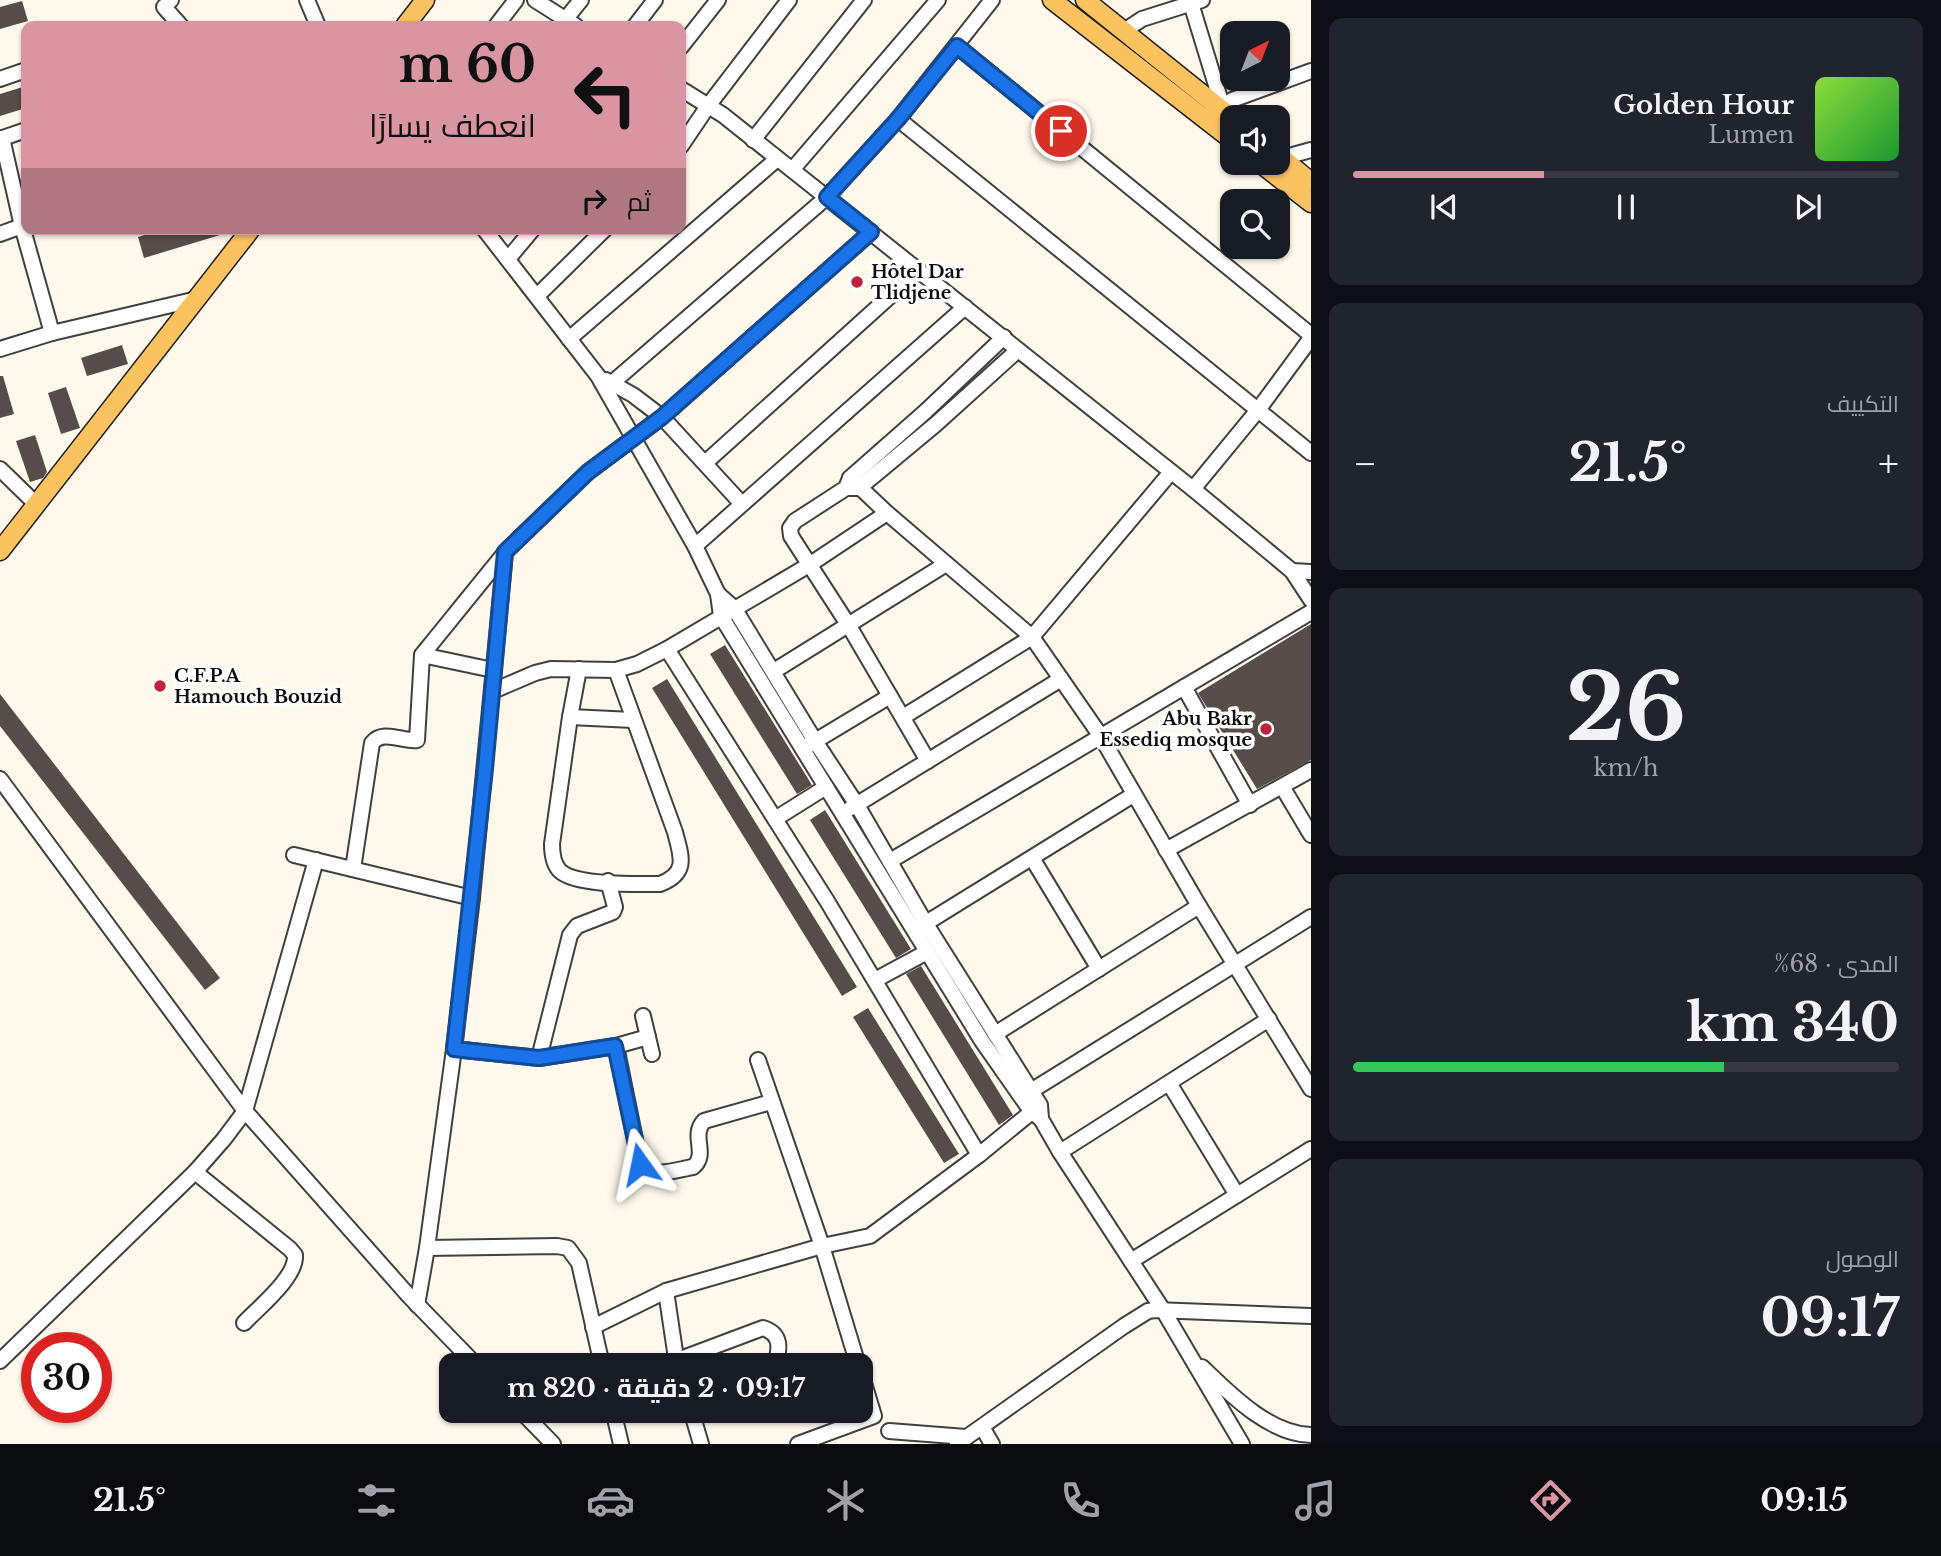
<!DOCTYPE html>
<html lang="ar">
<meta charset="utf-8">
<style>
body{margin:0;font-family:"Libre Baskerville",Cairo,serif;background:#20242c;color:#f1f3f6;direction:rtl;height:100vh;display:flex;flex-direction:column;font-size:26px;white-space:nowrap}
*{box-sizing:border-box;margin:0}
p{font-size:23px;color:#9ea1a6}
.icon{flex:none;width:38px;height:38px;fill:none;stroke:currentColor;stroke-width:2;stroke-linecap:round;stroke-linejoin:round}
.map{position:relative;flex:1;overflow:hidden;direction:ltr}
.sheet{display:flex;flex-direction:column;gap:18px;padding:18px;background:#0d0f14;width:630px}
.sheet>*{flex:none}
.top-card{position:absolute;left:21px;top:21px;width:665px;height:214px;border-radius:14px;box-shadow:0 2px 5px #0004;direction:rtl;background:#da95a3;color:#111;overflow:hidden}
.needle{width:46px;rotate:42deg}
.fabs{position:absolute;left:1220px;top:21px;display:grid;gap:14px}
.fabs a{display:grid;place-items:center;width:70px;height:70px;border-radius:14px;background:#171b24;box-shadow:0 2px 5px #0004;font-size:35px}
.speed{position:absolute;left:21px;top:1332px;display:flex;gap:14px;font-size:35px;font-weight:700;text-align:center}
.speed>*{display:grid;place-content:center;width:91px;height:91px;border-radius:50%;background:#171b24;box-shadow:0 2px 5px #0004;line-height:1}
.speed .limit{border:10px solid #d22;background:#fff;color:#111}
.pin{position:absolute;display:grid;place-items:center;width:60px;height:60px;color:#fff;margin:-30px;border:4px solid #fff;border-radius:50%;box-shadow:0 2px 7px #0007}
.me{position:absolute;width:77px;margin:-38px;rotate:348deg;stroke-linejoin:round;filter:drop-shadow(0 0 5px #0008)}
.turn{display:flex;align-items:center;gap:24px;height:147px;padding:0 35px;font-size:32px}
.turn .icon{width:91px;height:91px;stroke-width:2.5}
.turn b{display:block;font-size:49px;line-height:60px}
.then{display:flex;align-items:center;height:66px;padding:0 35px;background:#0003;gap:14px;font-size:26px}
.big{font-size:52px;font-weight:700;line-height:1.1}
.sheet .widget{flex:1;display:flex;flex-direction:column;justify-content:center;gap:10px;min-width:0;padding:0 24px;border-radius:14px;background:#20242c}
.sheet .dial{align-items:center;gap:0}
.dial b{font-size:91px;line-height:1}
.song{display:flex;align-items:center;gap:21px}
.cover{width:84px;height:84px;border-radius:10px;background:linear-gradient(135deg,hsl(90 70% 55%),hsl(130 70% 35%))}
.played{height:7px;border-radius:4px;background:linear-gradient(90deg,#da95a3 35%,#363941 35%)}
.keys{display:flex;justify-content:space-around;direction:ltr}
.heat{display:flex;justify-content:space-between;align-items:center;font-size:38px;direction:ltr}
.charge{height:10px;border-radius:5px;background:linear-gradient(90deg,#34c759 68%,#363941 0)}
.trip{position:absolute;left:439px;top:1353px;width:434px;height:70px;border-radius:14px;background:#171b24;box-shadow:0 2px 5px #0004;font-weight:700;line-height:70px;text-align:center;direction:rtl}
.menu{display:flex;height:112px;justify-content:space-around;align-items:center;background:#090b0e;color:#9ea1a6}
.menu .icon{width:49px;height:49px}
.menu .on{color:#da95a3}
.menu b{font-size:32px;color:#f1f3f6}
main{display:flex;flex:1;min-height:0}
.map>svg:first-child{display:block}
.building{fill:#564c49}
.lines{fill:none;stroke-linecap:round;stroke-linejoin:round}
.minor-casing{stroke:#404040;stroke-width:18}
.major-casing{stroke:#1e1e1e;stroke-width:21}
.minor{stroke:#fff;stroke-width:14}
.major{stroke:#fbc260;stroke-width:18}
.route-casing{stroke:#114b97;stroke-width:18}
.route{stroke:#1a73e8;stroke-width:12}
.poi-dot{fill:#bf223d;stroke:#fff;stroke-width:2.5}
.labels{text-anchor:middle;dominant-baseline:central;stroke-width:7;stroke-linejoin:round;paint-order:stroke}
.poi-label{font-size:18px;font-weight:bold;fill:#0d0d0d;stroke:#fff;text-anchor:start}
</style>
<main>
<section class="sheet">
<div class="widget">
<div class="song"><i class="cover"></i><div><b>Golden Hour</b><p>Lumen</p></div></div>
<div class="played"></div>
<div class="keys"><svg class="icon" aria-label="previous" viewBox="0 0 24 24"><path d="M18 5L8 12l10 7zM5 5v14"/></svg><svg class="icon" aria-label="pause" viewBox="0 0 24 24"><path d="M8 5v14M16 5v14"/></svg><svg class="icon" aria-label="next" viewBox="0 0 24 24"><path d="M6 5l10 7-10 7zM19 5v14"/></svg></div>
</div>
<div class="widget"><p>التكييف</p>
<div class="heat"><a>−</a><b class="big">21.5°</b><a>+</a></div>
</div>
<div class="widget dial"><b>26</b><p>km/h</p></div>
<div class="widget"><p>المدى · 68%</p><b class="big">340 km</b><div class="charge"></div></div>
<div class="widget"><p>الوصول</p><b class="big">09:17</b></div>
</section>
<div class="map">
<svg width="1311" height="1444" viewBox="0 0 1311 1444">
<rect width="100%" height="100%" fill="#fff9ec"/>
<g class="building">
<path d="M22 1 28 21 0 29V7Z"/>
<path d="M26 86V108L0 116V94Z"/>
<path d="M165 229H230V232L144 258 138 237Z"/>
<path d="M122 345 128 364 87 376 81 358Z"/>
<path d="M0 376H3L14 414 0 418Z"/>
<path d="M66 387 80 428 61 434 48 393Z"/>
<path d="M35 435 47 472 43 478 30 482 16 441Z"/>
<path d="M1311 624V760L1257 789 1198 693Z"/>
<path d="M725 645 812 785 797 794 710 654Z"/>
<path d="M667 679 857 987 842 996 652 688Z"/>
<path d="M0 694 220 978 205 990 0 726Z"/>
<path d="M825 810 911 949 896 958 810 820Z"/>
<path d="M921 966 1013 1115 999 1125 909 979 906 974Z"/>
<path d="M868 1008 959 1154 944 1163 853 1017Z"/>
</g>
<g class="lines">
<g class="minor-casing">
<g id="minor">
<path d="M171 0 164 7 181 26"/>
<path d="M307 0 318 26"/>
<path d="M535 0 576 26"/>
<path d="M1190 0 1222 105"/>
<path d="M561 25 581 0"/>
<path d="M496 26 516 0"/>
<path d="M635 26 655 0"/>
<path d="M1124 31 1142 19 1202 0"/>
<path d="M957 46 1311 335"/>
<path d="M681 47 718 0"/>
<path d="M0 79 26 70"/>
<path d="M681 89 723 115 1193 489 1292 571 1311 600"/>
<path d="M1212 113 1232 100 1311 71"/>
<path d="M898 119 1311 453"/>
<path d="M2 138 22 226 52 333"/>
<path d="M0 139 26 130"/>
<path d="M753 140 864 0"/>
<path d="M681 146 708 106 789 0"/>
<path d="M1282 158 1311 150"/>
<path d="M792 170 938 0"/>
<path d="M484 229 598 376 695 546 718 594 721 616 982 1041 1031 1111 1041 1119 1060 1152 1163 1310 1242 1444"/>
<path d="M0 234 22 226"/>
<path d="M508 259 533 229"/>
<path d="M537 296 605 229"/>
<path d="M569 339 777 159"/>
<path d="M0 349 52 333 197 299"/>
<path d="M606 380 633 395 662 417 741 503"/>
<path d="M612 383 827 197 898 119 992 0"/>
<path d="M705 463 919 270"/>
<path d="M0 469 36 504"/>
<path d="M850 478 887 513 1032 637 1100 735 1199 906 1311 1089"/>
<path d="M850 488H859L936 424 1018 350"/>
<path d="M1193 489 1258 410 1311 338"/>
<path d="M695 546 965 307"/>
<path d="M1292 571 1311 572"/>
<path d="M718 594 734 608 815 741 857 805 926 924 1040 1105 1041 1119"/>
<path d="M667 649 827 901 979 1155"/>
<path d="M422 655 493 670"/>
<path d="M579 669 570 717 552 844C552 854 553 864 560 871 576 886 638 884 660 884 689 873 681 856 675 832L616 670"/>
<path d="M774 671 946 564"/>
<path d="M1184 687 1250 805"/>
<path d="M493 691 535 673 551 669 616 670 637 664 667 649 809 565 887 513"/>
<path d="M570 717 633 720"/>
<path d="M903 717 1032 637 1171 472"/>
<path d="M807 746 890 696"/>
<path d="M928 761 849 626 791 536 790 528 795 521 846 488 850 478 926 411 1004 337"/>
<path d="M0 779 245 1111 409 1296 476 1365"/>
<path d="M1283 788 1311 835"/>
<path d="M851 808 1061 679"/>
<path d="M775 819 826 787"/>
<path d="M1166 850 1311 770"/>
<path d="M294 855 472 898"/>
<path d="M1032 858 1099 969"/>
<path d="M890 861 1311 612"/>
<path d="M353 869 372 743C383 729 403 742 417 740L422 655 504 554"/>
<path d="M918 928 1133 795"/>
<path d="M875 980 927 952"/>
<path d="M643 1016 652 1054"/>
<path d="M995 1034 1199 906"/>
<path d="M616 1046 648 1037"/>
<path d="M454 1049 539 1058 616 1046 640 1164C654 1179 675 1170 693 1167 709 1154 690 1136 704 1121L771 1102"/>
<path d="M539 1058 570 935 577 926 613 912 615 907 608 881"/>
<path d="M758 1060 822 1246 858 1365"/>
<path d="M1169 1083 1237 1195"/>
<path d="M1031 1091 1311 917"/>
<path d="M1060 1152 1269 1019"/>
<path d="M195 1172 290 1249 295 1255C297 1277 258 1308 244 1323"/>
<path d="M1131 1261 1311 1149"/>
<path d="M666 1291 677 1365"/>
<path d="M417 1305 427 1248"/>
<path d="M593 1327 666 1291 822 1246 870 1236 979 1155 1039 1106"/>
<path d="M0 1361 195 1172 224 1139 245 1111 316 860"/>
<path d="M675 1361 763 1328C782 1334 780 1349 775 1364"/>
<path d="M602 1365 579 1263 568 1248 557 1246 427 1248 454 1049 472 898 505 552 588 472 662 417 871 232"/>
<path d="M1202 1367C1230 1394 1269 1434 1311 1435"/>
<path d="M520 1410 553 1444"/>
<path d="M613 1410 621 1444"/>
<path d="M691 1410 701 1444"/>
<path d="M982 1427 992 1444"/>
<path d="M889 1431 966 1437"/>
<path d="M798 1444 874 1416 861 1373"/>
<path d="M957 1444 1124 1326 1148 1311 1155 1310 1311 1316"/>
</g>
</g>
<g class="major-casing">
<g id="major">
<path d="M1052 0 1232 140"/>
<path d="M1085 0 1232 118"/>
<path d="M405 26 425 0"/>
<path d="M1278 155 1311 182"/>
<path d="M1260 163 1311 203"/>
<path d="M0 551 251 229"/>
</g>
</g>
<use href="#minor" class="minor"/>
<use href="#major" class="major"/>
</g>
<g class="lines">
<g class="route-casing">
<path id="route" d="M640 1164 615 1046 539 1058 454 1049 485 769 505 552 588 472 662 417 871 232 827 197 898 119 957 46 1061 131"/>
</g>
<use href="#route" class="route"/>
</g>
<g class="poi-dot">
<circle cx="857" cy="282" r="7"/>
<circle cx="160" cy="686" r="7"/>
<circle cx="1266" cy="729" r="7"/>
</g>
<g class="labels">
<g class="poi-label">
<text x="871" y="272">Hôtel Dar<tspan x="871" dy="21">Tlidjene</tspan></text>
<text x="174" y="676">C.F.P.A<tspan x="174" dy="21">Hamouch Bouzid</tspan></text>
<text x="1252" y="719" text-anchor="end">Abu Bakr<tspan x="1252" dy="21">Essediq mosque</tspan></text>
</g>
</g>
</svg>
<div class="fabs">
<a><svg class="needle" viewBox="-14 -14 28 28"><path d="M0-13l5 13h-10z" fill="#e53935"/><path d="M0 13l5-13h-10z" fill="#9ea1a6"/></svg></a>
<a><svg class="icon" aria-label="sound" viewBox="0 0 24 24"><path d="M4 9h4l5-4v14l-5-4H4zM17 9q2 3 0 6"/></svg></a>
<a><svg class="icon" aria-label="search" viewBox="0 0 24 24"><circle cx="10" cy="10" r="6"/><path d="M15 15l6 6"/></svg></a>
</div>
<div class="speed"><div class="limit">30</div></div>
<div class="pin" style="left:1061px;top:131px;background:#d93025"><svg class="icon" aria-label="arrive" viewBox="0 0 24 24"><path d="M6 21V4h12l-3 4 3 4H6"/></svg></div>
<svg class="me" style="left:640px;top:1164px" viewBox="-20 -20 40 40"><path d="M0-17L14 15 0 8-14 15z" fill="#1a73e8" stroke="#fff" stroke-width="4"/></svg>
<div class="trip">09:17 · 2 دقيقة · 820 m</div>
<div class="top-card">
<div class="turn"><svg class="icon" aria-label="left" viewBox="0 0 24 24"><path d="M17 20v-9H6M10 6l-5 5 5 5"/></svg><div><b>60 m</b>انعطف يسارًا</div></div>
<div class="then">ثم<svg class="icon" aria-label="right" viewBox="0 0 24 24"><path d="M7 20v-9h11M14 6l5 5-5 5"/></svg></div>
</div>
</div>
</main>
<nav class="menu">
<b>09:15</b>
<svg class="icon on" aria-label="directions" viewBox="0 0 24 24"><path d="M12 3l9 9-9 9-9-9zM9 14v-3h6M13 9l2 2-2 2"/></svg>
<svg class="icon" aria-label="music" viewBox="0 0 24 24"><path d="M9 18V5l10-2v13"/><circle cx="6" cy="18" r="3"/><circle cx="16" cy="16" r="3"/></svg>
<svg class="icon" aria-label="phone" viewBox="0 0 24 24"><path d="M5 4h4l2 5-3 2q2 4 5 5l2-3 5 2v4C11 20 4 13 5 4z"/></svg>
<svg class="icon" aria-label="climate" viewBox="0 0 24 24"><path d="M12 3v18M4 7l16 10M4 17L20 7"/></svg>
<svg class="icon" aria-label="car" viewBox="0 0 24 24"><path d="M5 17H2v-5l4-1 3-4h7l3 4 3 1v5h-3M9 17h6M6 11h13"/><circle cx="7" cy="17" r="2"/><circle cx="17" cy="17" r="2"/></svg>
<svg class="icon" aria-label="filters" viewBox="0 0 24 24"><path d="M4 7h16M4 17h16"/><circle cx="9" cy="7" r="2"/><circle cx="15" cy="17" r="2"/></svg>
<b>21.5°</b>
</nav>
